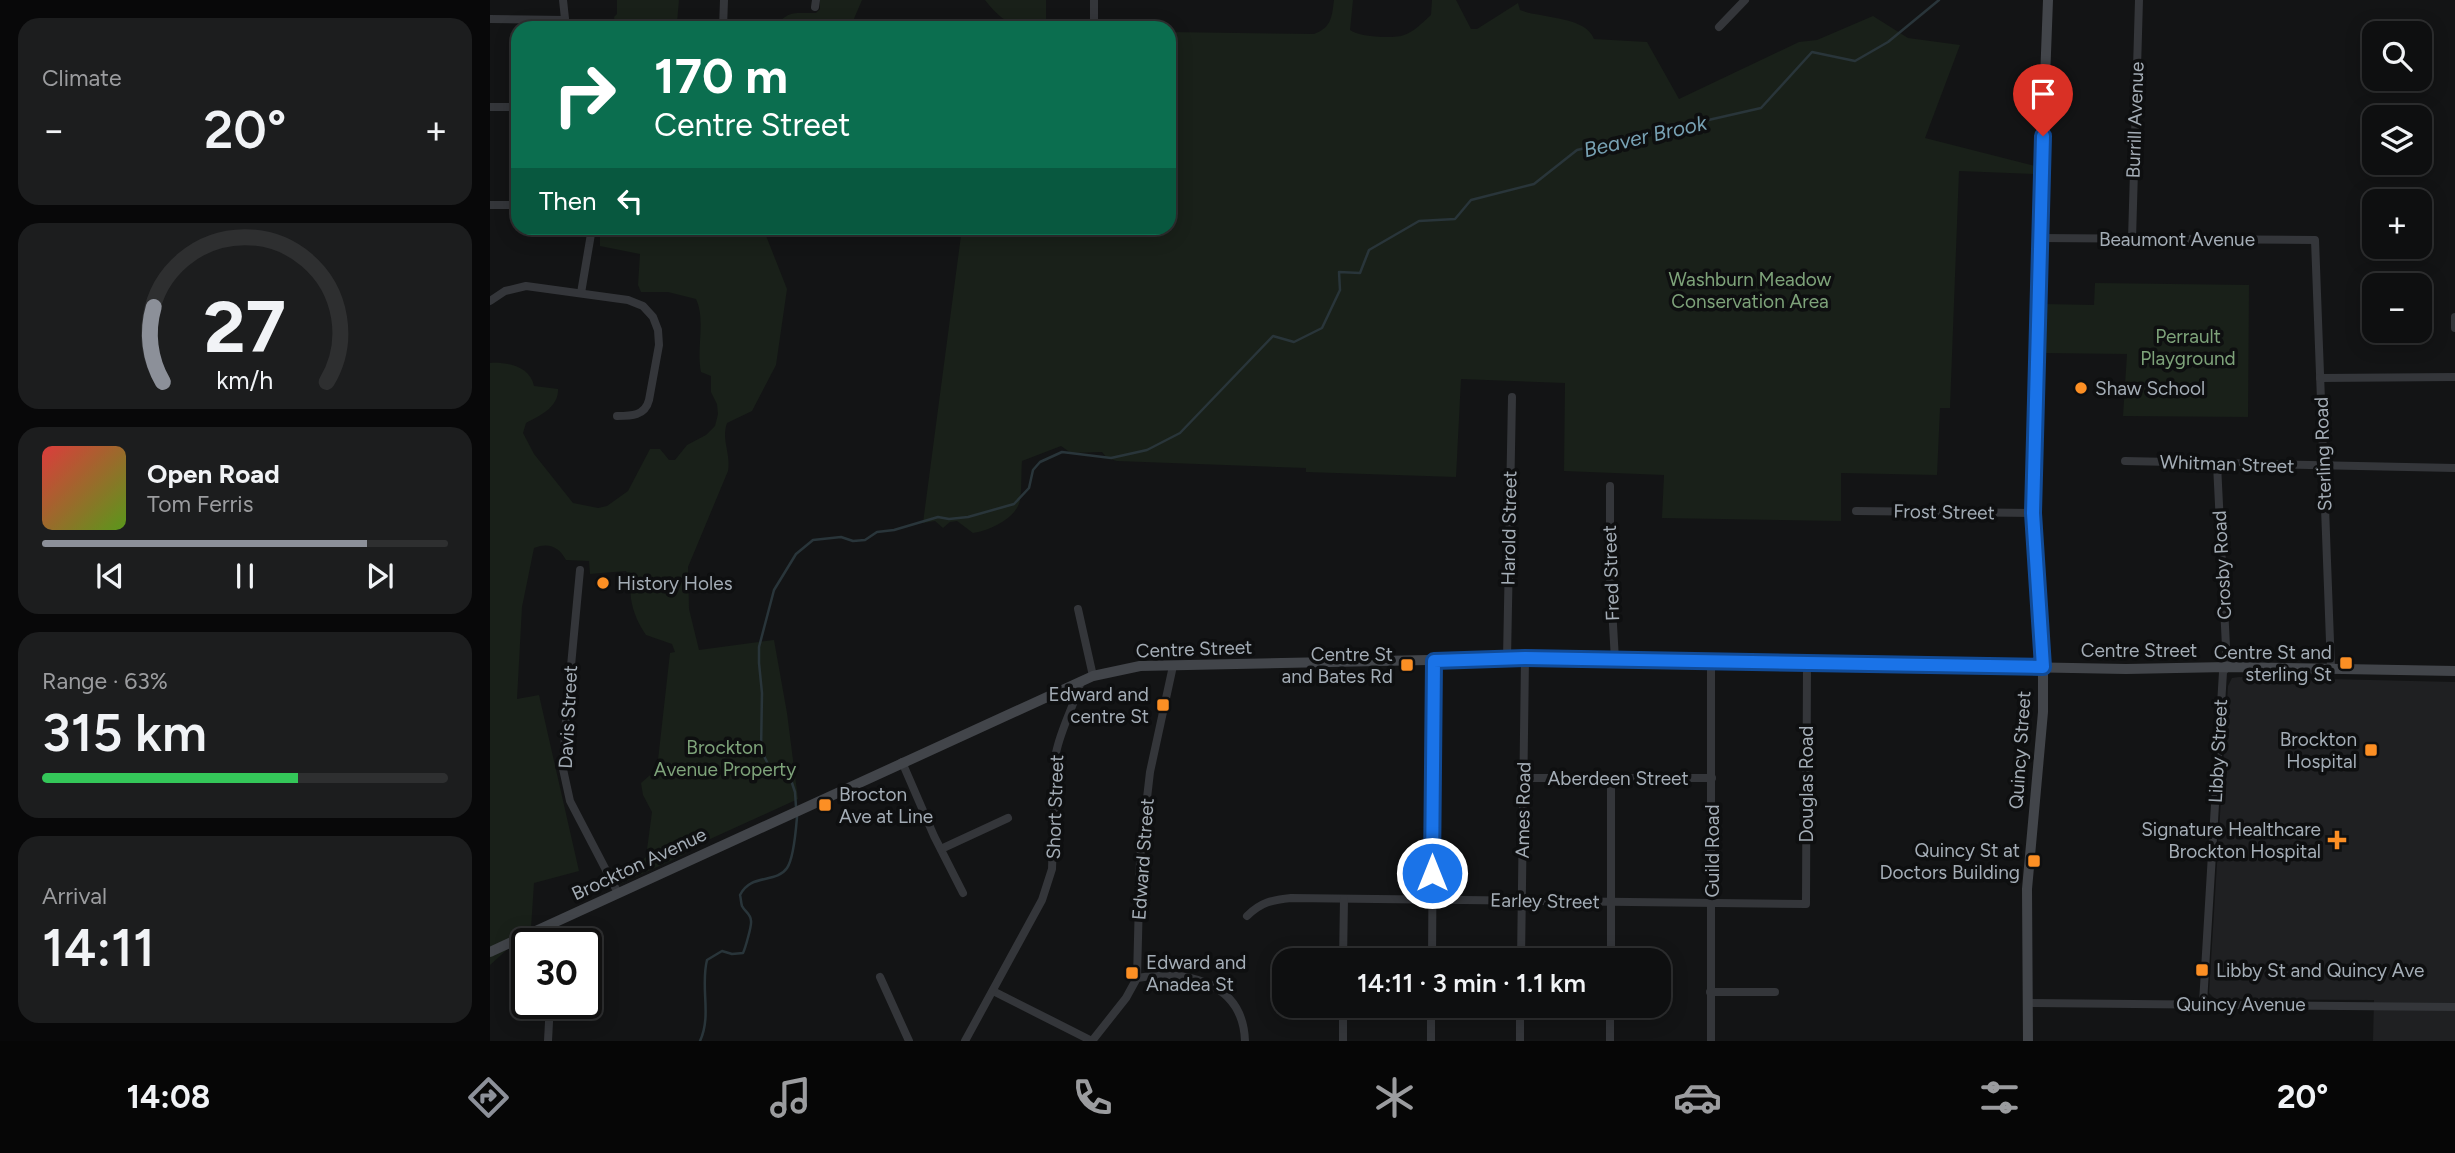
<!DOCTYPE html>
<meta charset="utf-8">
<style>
body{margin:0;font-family:Figtree,sans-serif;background:#1c1d1e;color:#f1f3f6;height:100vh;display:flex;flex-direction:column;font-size:26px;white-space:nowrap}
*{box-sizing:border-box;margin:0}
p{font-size:23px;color:#9b9c9f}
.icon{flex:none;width:38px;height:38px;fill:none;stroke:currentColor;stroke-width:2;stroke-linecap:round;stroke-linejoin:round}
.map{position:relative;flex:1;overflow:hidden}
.side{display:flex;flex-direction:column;gap:18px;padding:18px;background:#080809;width:490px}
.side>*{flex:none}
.guide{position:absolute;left:21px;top:21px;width:665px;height:214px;border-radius:21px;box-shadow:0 4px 18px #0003,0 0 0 2px #2e2f30;background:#0b6e4f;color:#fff;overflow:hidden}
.controls{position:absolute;left:1872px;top:21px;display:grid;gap:14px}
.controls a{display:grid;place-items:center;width:70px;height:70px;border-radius:14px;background:#0e0f10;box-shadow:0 4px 18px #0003,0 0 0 2px #2e2f30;font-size:35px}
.speed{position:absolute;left:21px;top:928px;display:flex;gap:14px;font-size:35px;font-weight:700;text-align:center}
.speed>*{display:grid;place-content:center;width:91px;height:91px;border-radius:50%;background:#0e0f10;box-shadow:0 4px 18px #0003,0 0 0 2px #2e2f30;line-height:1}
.speed .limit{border:4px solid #111;border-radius:10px;background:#fff;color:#111}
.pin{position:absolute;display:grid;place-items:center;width:60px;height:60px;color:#fff;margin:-72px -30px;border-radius:50% 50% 50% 0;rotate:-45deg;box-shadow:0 0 7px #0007}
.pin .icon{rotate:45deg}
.me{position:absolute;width:77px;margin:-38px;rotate:0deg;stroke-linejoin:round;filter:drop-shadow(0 0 5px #0008)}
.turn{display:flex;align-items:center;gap:24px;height:147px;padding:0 28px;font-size:32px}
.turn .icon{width:91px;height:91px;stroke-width:2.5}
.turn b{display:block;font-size:49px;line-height:60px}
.then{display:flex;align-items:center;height:66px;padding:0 28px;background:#0003;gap:14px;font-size:26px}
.big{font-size:52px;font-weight:600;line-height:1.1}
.side .widget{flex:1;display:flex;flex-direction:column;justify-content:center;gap:10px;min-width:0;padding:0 24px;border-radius:21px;background:#1c1d1e}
.side .dial{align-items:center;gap:0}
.dial svg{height:182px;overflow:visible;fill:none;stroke:#2e2f30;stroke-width:7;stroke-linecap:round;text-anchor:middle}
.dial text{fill:#f1f3f6;stroke:none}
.song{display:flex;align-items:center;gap:21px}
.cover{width:84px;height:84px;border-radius:10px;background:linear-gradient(135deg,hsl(0 70% 55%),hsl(90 70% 35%))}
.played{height:7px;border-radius:4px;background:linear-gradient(90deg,#8c9099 80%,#2e2f30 80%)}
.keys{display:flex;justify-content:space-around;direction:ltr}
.heat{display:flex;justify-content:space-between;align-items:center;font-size:38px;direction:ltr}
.charge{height:10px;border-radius:5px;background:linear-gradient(90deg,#34c759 63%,#2e2f30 0)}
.trip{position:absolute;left:782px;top:948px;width:399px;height:70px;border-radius:21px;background:#0e0f10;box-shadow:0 4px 18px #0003,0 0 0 2px #2e2f30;font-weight:600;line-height:70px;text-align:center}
.tabs{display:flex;height:112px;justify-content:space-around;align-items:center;background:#060606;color:#9b9c9f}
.tabs .icon{width:49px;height:49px}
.tabs .on{color:#8c9099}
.tabs b{font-size:32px;color:#f1f3f6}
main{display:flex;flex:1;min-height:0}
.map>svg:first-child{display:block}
.built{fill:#1f2022}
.green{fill:#192019}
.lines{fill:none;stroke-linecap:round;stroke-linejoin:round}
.stream{stroke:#29353a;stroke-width:2.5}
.street{stroke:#34363a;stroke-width:8}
.secondary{stroke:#42454a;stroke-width:10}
.route-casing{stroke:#114b97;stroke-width:18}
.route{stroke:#1a73e8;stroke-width:12}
.poi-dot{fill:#fc8f24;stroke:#0e0f10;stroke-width:2.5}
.labels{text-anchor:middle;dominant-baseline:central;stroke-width:7;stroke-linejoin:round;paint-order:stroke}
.street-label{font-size:19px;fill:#a4adb6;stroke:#0e0f10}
.park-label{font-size:19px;fill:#7ea37a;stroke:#0e0f10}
.poi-label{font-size:19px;fill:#a4adb6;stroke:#0e0f10;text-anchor:end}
.water-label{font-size:21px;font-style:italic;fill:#78a2b4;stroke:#0e0f10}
</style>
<main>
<section class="side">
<div class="widget"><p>Climate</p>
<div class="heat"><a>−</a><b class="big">20°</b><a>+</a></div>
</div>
<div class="widget dial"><svg viewBox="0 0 100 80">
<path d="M14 69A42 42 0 1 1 86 69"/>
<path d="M14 69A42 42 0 0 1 10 36" stroke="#8c9099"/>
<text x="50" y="56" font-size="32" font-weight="700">27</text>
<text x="50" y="72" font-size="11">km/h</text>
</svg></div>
<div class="widget">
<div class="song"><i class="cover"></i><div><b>Open Road</b><p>Tom Ferris</p></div></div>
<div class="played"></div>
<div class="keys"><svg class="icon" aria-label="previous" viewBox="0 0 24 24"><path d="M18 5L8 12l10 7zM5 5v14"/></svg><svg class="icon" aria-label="pause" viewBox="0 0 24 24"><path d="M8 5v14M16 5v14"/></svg><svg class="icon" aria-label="next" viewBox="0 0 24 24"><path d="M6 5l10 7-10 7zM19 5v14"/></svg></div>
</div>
<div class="widget"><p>Range · 63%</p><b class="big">315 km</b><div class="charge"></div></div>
<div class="widget"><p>Arrival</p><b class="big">14:11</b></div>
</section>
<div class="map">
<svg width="1965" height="1041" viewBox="0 0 1965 1041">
<rect width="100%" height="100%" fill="#131415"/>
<path class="built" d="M1749 677 1965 682V1041H1883L1884 1000 1725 999 1719 993 1738 686 1742 678Z"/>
<g class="green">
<path d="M127 0H189L187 23 184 28H126L124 17 127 14Z"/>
<path d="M330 0H372L360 28H280C304 11 295 13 326 13L330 9Z"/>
<path d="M495 0H556V19L560 25 576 28C537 28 521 34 495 0Z"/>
<path d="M844 0H863L860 30C868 37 904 39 914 35 924 32 933 22 941 15L942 0H966L981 29H987L1028 3 1030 10C1050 18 1096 16 1104 39L1157 42 1189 99 1309 42 1327 40 1383 16 1418 38 1470 45 1435 138 1545 166 1544 174 1469 171 1460 408H1450L1447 475 1351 473V521L1172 518 1174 475 1074 471 1075 383 971 379 966 477 816 472V468L627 461 617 458 612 452 581 453 571 446 532 461C531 473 532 487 530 500 527 518 499 531 483 533L467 521 460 522 453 528 445 521 433 523 472 228H679V32L824 34C841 28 842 17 844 0Z"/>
<path d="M138 228H273L297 289 286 365 262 411 237 423C231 440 241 453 238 471L198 567 199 609 209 650 284 640 297 713 308 799 207 845 193 855 130 884 126 875 148 864 156 857 162 812 153 795 151 783 167 769 180 653 185 652 182 644 156 635C149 625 143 612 141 599 140 588 142 580 136 571L100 574 99 561 76 560C69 547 59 542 44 548L32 607 27 699 49 695 89 871 44 883 41 928 0 965V363C17 362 40 366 44 386L68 389C69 407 50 416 36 423L33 433 44 454 83 503 108 508 117 506 138 491 160 449H170L179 460H185L197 445 216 435 225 426 228 414 227 404 221 392V376L211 372C206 349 216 320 206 299L178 292H151L148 285 150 254 110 246V236L138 233Z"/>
<path d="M1605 283 1759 285 1758 417 1633 416 1637 354 1552 353 1554 304 1604 305Z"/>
</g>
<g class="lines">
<g class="stream">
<path d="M306 807 305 792 300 777 278 764 271 750 272 693 269 663V647L284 590 306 554 323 540 351 537 363 541 375 540 387 532 404 530 448 517 459 519 478 517 524 504 539 488 543 470 550 462 572 452 621 458 657 450 690 433 783 336 804 342 832 328 850 290 849 272 870 273 879 250 929 221 965 219 981 200 1044 184 1087 150 1271 108 1322 52 1365 61 1398 42 1449 0"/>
<path d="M210 1041C222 1015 210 987 217 960L232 951 242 954 253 953C255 949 262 925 261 921 261 914 255 912 252 906 251 903 251 899 250 895 261 873 286 884 297 868 304 858 306 829 307 817"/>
</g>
<g class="street">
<path d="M73 0 76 28"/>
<path d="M325 7 326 0"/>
<path d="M0 19 75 20"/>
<path d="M604 20V0"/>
<path d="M1229 27 1255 0"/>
<path d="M233 28 234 0"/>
<path d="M0 107H28"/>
<path d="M0 205H28"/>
<path d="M1549 238 1825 240 1841 668"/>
<path d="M1642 239 1649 0"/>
<path d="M91 293 102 228"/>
<path d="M0 301 15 291 36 286 138 300 153 306 163 317 168 330 169 345 159 400C155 416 141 416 127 416"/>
<path d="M1965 317V328"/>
<path d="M1830 378 1965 377"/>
<path d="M1635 461 1965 468"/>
<path d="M1120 486V572L1125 660"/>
<path d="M1366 511 1543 513"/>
<path d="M90 570 76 719 73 769 80 801 128 893"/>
<path d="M588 609 603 676"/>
<path d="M1017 659 1022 397"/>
<path d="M412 762 444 836 473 893"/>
<path d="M1033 778H1222"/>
<path d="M451 849 518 818"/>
<path d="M757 916C771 902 782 900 801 898L1316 904 1317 663"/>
<path d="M56 926 60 943"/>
<path d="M853 961 854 899"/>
<path d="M942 961 944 661"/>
<path d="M1031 961 1035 658"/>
<path d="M1121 961V777"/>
<path d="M390 977 419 1041"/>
<path d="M647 978C696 969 753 982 755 1041"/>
<path d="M503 991 602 1041"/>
<path d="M1220 992H1285"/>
<path d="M1537 1003 1965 1007"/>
<path d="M1713 1003 1733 672 1737 667 1727 464"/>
<path d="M58 1041 60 1003"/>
<path d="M475 1041 552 900 562 869 566 753C571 728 584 706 591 681"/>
<path d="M602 1041 636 998 647 978 650 859 660 772 683 666"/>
<path d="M853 1041V1006"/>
<path d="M941 1041V1006"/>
<path d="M1030 1041V1006"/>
<path d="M1120 1041V1006"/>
<path d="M1221 1041V661"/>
</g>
<g class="secondary">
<path d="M0 952 603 676 650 666 1035 658 1636 669 1737 667 1965 671"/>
<path d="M1538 1041 1537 889 1553 712V668L1543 513 1549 238 1558 0"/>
</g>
</g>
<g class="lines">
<g class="route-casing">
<path id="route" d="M942 873 944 661 1035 658 1553 667 1543 513 1553 136"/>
</g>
<use href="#route" class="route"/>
</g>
<g class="poi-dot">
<circle cx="1591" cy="388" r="7"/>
<circle cx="113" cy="583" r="7"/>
<rect x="1849" y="656" width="14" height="14" rx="3.5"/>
<rect x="910" y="658" width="14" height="14" rx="3.5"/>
<rect x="666" y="698" width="14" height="14" rx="3.5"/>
<rect x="1874" y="743" width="14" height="14" rx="3.5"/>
<rect x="328" y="798" width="14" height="14" rx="3.5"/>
<path d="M1843.5 829.5h7v7h7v7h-7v7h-7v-7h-7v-7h7z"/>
<rect x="1537" y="854" width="14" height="14" rx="3.5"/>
<rect x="1705" y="963" width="14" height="14" rx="3.5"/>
<rect x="635" y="966" width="14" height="14" rx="3.5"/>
</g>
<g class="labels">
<g class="street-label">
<text transform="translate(1645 120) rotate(-88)">Burrill Avenue</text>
<text x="1687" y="239">Beaumont Avenue</text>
<text transform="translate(1833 454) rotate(-92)">Sterling Road</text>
<text transform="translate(1737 464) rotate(2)">Whitman Street</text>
<text transform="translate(1454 512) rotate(1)">Frost Street</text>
<text transform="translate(1019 528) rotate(-89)">Harold Street</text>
<text transform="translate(1732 565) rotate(-93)">Crosby Road</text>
<text transform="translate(1121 573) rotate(-92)">Fred Street</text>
<text transform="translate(704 649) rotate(-2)">Centre Street</text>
<text x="1649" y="650">Centre Street</text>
<text transform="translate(78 717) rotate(-87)">Davis Street</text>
<text transform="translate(1530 750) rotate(-86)">Quincy Street</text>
<text transform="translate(1728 751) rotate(-87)">Libby Street</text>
<text x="1128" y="778">Aberdeen Street</text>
<text transform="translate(1316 784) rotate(-90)">Douglas Road</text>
<text transform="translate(565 807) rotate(-88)">Short Street</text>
<text transform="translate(1033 810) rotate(-89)">Ames Road</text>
<text transform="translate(1222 851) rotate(-90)">Guild Road</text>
<text transform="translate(653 859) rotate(-86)">Edward Street</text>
<text transform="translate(149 864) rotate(-25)">Brockton Avenue</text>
<text transform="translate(1055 901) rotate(1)">Earley Street</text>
<text x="1751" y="1004">Quincy Avenue</text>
</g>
<g class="park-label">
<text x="1260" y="279">Washburn Meadow<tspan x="1260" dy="22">Conservation Area</tspan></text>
<text x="1698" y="336">Perrault<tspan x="1698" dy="22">Playground</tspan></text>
<text x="235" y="747">Brockton<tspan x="235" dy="22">Avenue Property</tspan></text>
</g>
<g class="poi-label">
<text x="1605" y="388" text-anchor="start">Shaw School</text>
<text x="127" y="583" text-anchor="start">History Holes</text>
<text x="1842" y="652">Centre St and<tspan x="1842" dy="22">sterling St</tspan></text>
<text x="903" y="654">Centre St<tspan x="903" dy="22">and Bates Rd</tspan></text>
<text x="659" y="694">Edward and<tspan x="659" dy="22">centre St</tspan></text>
<text x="1867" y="739">Brockton<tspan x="1867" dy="22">Hospital</tspan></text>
<text x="349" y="794" text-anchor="start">Brocton<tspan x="349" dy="22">Ave at Line</tspan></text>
<text x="1831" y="829">Signature Healthcare<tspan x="1831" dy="22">Brockton Hospital</tspan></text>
<text x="1530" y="850">Quincy St at<tspan x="1530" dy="22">Doctors Building</tspan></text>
<text x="656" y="962" text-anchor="start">Edward and<tspan x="656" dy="22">Anadea St</tspan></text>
<text x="1726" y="970" text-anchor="start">Libby St and Quincy Ave</text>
</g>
<g class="water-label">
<text transform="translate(1155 136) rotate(-13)">Beaver Brook</text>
</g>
</g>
</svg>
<div class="controls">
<a><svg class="icon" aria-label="search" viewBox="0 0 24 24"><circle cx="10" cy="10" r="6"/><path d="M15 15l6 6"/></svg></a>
<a><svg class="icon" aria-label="layers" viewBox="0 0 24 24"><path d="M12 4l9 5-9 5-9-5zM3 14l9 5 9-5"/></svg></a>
<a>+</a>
<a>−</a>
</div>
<div class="speed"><div class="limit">30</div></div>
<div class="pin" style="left:1553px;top:136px;background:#d93025"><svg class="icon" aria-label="arrive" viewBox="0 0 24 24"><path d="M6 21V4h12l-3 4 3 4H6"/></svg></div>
<svg class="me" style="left:942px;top:873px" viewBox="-20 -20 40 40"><circle r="17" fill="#1a73e8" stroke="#fff" stroke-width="3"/><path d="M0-11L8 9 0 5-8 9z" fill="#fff"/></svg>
<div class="trip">14:11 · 3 min · 1.1 km</div>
<div class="guide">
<div class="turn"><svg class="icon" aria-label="right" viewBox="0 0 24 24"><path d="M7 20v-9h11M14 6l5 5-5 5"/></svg><div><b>170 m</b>Centre Street</div></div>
<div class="then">Then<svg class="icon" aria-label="left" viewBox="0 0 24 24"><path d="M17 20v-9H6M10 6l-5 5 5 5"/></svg></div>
</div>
</div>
</main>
<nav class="tabs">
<b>14:08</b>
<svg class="icon on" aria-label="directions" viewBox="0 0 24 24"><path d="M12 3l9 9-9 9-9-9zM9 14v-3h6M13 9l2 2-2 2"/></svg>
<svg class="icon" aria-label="music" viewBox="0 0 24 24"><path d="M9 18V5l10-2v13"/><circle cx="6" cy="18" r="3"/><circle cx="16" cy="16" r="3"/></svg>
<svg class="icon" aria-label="phone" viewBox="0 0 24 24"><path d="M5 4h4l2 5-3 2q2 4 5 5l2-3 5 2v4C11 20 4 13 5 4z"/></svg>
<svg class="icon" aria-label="climate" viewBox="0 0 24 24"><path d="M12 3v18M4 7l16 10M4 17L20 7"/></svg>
<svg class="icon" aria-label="car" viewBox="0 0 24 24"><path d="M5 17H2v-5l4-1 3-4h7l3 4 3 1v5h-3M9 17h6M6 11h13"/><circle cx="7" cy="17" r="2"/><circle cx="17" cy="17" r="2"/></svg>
<svg class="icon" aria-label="filters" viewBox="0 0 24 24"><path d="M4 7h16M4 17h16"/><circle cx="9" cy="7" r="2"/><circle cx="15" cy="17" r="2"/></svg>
<b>20°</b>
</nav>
